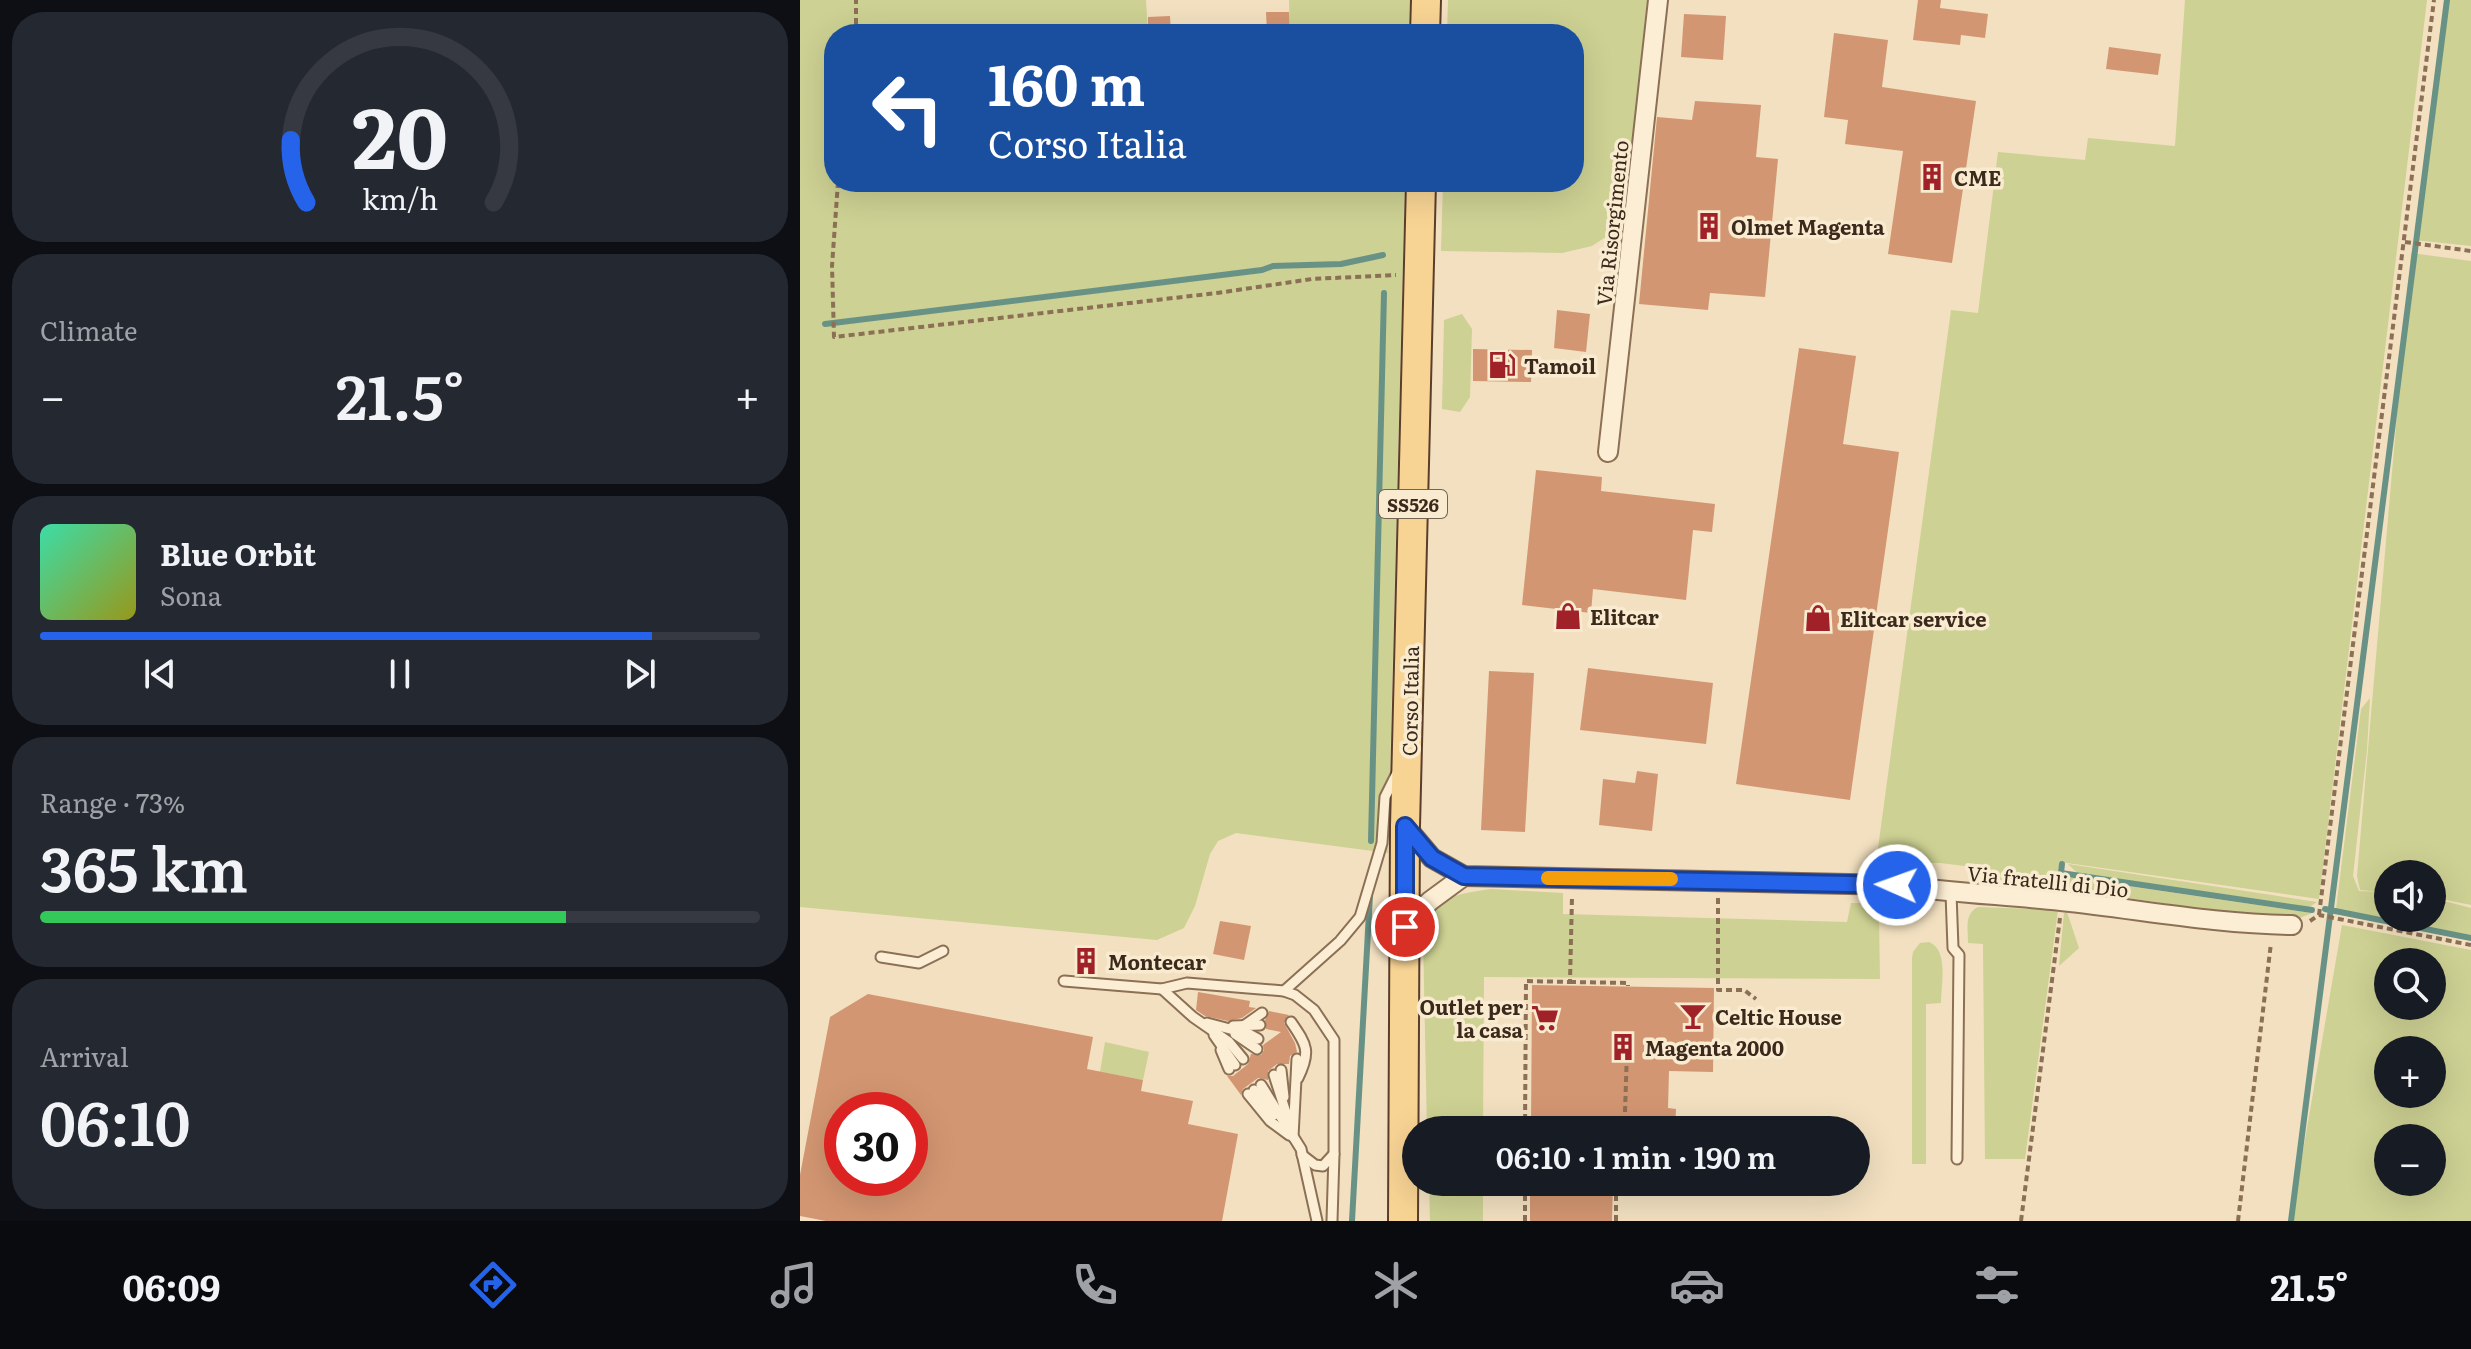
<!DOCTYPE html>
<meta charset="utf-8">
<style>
body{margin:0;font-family:Literata,serif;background:#242831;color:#f1f3f6;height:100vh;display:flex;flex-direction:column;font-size:30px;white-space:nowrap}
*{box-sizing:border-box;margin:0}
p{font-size:26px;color:#9ea1a6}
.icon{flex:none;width:44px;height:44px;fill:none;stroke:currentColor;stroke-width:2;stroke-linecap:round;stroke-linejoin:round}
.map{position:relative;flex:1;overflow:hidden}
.sheet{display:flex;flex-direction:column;gap:12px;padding:12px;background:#0d0f14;width:800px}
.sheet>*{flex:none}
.top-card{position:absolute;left:24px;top:24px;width:760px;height:168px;border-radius:32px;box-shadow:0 8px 32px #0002;background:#1a4fa0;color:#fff;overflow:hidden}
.fabs{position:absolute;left:1574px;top:860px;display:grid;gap:16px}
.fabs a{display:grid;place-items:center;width:72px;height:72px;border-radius:50%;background:#171b24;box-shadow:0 8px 32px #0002;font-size:40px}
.speed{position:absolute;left:24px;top:1092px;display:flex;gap:16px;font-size:40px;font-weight:700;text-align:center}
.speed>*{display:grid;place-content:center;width:104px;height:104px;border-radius:50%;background:#171b24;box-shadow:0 8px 32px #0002;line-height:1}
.speed .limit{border:12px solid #d22;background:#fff;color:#111}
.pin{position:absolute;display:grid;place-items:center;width:68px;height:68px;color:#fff;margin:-34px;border:4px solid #fff;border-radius:50%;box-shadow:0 2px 8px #0007}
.me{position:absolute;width:88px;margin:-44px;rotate:272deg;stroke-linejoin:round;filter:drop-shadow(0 0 6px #0008)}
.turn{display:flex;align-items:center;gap:28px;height:168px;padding:0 32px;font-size:36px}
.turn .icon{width:104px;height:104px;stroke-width:2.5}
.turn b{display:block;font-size:56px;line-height:68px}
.big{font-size:60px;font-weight:600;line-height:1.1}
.sheet .widget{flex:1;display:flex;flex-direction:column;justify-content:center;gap:12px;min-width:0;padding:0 28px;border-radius:32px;background:#242831}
.sheet .dial{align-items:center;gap:0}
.dial svg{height:208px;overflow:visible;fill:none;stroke:#363941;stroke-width:7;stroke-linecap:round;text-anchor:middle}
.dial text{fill:#f1f3f6;stroke:none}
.song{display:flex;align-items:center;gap:24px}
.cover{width:96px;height:96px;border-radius:12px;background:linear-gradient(135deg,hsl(160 70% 55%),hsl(60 70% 35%))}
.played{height:8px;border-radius:4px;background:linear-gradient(90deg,#2563eb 85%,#363941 85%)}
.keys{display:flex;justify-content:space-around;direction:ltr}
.heat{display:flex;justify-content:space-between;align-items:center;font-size:44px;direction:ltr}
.charge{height:12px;border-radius:6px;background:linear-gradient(90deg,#34c759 73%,#363941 0)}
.trip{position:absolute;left:602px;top:1116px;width:468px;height:80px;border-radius:40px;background:#171b24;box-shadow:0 8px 32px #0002;font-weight:600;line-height:80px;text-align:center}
.menu{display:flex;height:128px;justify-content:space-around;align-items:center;background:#090b0e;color:#9ea1a6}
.menu .icon{width:56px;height:56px}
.menu .current{color:#2563eb}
.menu b{font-size:36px;color:#f1f3f6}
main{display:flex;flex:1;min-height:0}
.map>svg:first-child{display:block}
.green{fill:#cdd193;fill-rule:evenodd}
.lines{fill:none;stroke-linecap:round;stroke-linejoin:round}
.stream{stroke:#699286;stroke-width:6}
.building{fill:#d39672;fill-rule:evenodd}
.service-casing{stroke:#8c7056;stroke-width:13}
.minor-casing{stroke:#8c7056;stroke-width:22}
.primary-casing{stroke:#5a3e2b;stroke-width:32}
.path{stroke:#8c7056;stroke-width:4;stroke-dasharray:6 4;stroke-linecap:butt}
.service{stroke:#fceed4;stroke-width:9}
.minor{stroke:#fceed4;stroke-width:18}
.primary{stroke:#f8d494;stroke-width:28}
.route-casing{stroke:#184099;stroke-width:20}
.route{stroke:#2563eb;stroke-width:14}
.slow{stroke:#f59e0b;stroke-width:14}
.labels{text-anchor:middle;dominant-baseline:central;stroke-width:7;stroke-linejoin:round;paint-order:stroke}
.shield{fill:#f8ebd0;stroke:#746352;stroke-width:2}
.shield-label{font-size:18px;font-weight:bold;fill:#3b291c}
.poi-label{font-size:20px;font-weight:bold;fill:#3b291c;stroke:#f8ebd0;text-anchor:start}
.street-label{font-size:20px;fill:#3b291c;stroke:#f8ebd0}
</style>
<main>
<section class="sheet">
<div class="widget dial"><svg viewBox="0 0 100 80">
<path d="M14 69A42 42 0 1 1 86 69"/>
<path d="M14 69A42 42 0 0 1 8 45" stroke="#2563eb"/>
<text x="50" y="56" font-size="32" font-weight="700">20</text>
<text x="50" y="72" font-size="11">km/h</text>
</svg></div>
<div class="widget"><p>Climate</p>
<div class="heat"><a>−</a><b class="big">21.5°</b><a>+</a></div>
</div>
<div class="widget">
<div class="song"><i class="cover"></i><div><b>Blue Orbit</b><p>Sona</p></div></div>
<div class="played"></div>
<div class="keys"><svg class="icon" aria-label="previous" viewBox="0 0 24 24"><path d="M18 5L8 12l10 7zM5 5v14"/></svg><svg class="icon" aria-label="pause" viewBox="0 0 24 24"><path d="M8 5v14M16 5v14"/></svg><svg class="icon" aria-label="next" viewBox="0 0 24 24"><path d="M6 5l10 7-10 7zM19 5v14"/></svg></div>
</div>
<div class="widget"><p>Range · 73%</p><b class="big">365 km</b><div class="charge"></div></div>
<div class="widget"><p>Arrival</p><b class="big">06:10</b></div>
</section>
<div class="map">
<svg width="1671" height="1221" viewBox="0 0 1671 1221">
<rect width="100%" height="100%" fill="#f2e0c0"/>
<g class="green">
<path d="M0 0H346L348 34H34V182H605L588 853 436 833 418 841 410 854 395 906 384 928 357 940 0 907Z"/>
<path d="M489 0H610L609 34H490Z"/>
<path d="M648 0H847L824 225 792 246 762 253 641 251 643 182H774V34H647Z"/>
<path d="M1385 0H1627L1519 899 1260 862 1259 876 1512 913 1495 920 1480 921 1242 885 1176 883 1173 867 1140 863H1076L1151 310 1178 313 1198 152 1285 160 1288 138 1375 146Z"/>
<path d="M1644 0H1671V246L1614 240Z"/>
<path d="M1611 253 1671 261V905L1632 897V874H1588V918H1632V902H1648L1671 908V936L1536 909 1561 709 1570 698 1567 750 1553 876 1559 891 1584 892 1560 890 1557 876Z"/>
<path d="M662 314 672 329 670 397 660 412 642 409 644 320Z"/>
<path d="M1268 864 1517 902 1508 908 1277 873Z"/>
<path d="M691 889 763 893V914L1047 922 1051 903H1066L1075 907 1079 918 1080 979 684 977 683 1130H627L623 934C638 895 653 895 691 889Z"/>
<path d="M1178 907 1258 910 1225 1159H1185L1183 944 1168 943C1168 929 1164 914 1178 907Z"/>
<path d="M1267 912 1279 948 1259 966 1264 913Z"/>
<path d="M1542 925 1671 950V1221H1491ZM1588 962H1632V1006H1588ZM1588 1050H1632V1094H1588ZM1588 1138H1632V1182H1588Z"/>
<path d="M1129 942C1149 950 1141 985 1141 1003L1126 1004V1164H1112V958L1113 952 1120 943Z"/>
<path d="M305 1042 349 1052 343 1080 300 1072Z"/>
<path d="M629 1182H683V1221H630Z"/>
</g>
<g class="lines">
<g class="stream">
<path d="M25 324 462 270 473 266 541 264 583 255"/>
<path d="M571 841 584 293"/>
<path d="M1262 864 1261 873 1512 910"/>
<path d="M1525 909 1671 938"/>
<path d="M552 1221 570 895"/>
<path d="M1491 1221 1647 0"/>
</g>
</g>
<g class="building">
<path d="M1118 0H1141L1140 8 1188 14 1185 38 1161 35 1160 45 1113 40Z"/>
<path d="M466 12H489L490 34H467Z"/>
<path d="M884 14 926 16 923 60 881 57Z"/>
<path d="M370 16 371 34H348V17Z"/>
<path d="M1034 33 1088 40 1082 87 1176 101 1152 263 1088 254 1103 151 1045 144 1048 120 1024 117Z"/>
<path d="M1309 47 1361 54 1358 75 1306 69Z"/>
<path d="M895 101 961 105 956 157 978 159 965 297 910 293 908 310 839 304 857 117 892 120Z"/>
<path d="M757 310 790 314 786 352 754 348Z"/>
<path d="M999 348 1056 356 1043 444 1099 452 1050 800 936 784Z"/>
<path d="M673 349 732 350 731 382 673 381Z"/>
<path d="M736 470 802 477 801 491 915 504 912 532 893 530 886 600 793 589 791 613 722 605Z"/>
<path d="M788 668 913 683 906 744 780 730Z"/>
<path d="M689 671 734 673 725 832 681 830Z"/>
<path d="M837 771 858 774 852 831 799 825 803 779 835 783Z"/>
<path d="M420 921 451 926 444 960 413 954Z"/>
<path d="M732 985 914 988 913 1072 869 1071 868 1108 876 1109 875 1130H850V1125L813 1124V1130H731Z"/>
<path d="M398 992 450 1001 449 1007 456 1008 442 1018 428 1021 405 1016 396 1010Z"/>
<path d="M68 994 293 1037 287 1069 343 1080 341 1091 393 1101 388 1124 438 1134 422 1221H26L0 1216V1175L30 1017ZM42 1110H110V1178H42Z"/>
<path d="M469 1011 489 1015 484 1023 495 1043 497 1052 490 1056 489 1064H477L468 1071V1080L458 1078 443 1089 441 1095 427 1076H433L448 1064 451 1054 461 1055 464 1050 463 1045 481 1032 466 1029 465 1020Z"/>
<path d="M730 1182H813L812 1221H730Z"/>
</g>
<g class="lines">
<g class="service-casing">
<g id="service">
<path d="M1151 893 1153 948 1159 955 1157 1159"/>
<path d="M81 957 119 963 143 951"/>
<path d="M264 981 362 989 387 983 484 991 495 995 514 1010 534 1040V1154"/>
<path d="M362 989 393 1017 429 1042 443 1059"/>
<path d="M484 991 540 941 560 917 582 843 585 797 597 773"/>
<path d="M491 1022C507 1045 511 1052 498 1078"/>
<path d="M407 1023 449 1034 458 1039"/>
<path d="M445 1025 462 1013"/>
<path d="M433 1026 460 1025"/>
<path d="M435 1034 457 1049"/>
<path d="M414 1035 435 1065"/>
<path d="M421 1050 429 1069"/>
<path d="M481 1070 484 1097"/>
<path d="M474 1075 489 1122"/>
<path d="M461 1085 501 1149 517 1221"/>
<path d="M454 1090 474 1115"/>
<path d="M448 1094 470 1121 489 1135"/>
<path d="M493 1137 497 1059"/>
<path d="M502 1155 515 1165 523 1166 534 1154 532 1221"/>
</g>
</g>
<g class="minor-casing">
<g id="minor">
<path d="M808 452 858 0"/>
<path d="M605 826 632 858 664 876 1097 885C1151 893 1206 895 1261 901 1338 909 1414 924 1492 925"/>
<path d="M605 927 630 901 664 876"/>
</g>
</g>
<g class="primary-casing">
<g id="primary">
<path d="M625 34 626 0"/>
<path d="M603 1221 605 826 621 182"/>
</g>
</g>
<g class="path">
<path d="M56 34V0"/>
<path d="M38 182 32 266 34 337 417 293 512 279 596 275"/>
<path d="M1605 242 1671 251"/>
<path d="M918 898V990H944L956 999"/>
<path d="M1519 915 1634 0"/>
<path d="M1510 921 1519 915 1671 945"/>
<path d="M770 982 828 983V986"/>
<path d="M825 1112 827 1050"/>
<path d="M725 1130 726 981 770 982 772 897"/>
<path d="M824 1130V1125"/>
<path d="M725 1221V1182"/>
<path d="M816 1221V1190H905"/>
<path d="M1221 1221 1260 918"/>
<path d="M1438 1221 1471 943"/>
</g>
<use href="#service" class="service"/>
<use href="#minor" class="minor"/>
<use href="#primary" class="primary"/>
</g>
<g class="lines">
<g class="route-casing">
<path id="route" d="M605 927V826L632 858 664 876 1097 885"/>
</g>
<use href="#route" class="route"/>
<path class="slow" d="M748 878 871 879"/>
</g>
<defs>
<g id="building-bare" transform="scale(2.16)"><path d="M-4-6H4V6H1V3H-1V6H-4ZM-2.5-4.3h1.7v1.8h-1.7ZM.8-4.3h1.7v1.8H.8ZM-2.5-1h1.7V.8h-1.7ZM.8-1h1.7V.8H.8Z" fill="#a12128" stroke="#f8ebd0" stroke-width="2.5" paint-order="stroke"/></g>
<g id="fuel-bare" transform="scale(2.16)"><path d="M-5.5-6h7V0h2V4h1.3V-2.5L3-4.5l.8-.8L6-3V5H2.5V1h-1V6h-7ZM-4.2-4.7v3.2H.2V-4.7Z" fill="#a12128" stroke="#f8ebd0" stroke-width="2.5" paint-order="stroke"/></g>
<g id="shop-bare" transform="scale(2.16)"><path d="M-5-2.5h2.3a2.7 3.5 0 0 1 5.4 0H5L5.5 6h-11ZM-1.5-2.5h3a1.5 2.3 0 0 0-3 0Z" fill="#a12128" stroke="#f8ebd0" stroke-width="2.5" paint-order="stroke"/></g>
<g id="bar-bare" transform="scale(2.16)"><path d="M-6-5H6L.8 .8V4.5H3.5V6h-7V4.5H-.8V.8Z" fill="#a12128" stroke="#f8ebd0" stroke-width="2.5" paint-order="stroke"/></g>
<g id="supermarket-bare" transform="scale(2.16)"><path d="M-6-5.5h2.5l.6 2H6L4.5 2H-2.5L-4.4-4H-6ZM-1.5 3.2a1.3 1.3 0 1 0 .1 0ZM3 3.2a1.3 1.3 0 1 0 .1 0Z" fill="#a12128" stroke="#f8ebd0" stroke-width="2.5" paint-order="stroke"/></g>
</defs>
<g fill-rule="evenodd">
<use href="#building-bare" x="1132" y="177"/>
<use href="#building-bare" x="909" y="226"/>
<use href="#fuel-bare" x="702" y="365"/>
<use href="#shop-bare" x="768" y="616"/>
<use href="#shop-bare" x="1018" y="618"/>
<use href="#building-bare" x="286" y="961"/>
<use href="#bar-bare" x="893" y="1016"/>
<use href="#supermarket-bare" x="745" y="1018"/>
<use href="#building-bare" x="823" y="1047"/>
</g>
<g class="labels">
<rect class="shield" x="579" y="490" width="68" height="28" rx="6"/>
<g class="shield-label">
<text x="613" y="504">SS526</text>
</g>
<g class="poi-label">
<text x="1154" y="177">CME</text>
<text x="931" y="226">Olmet Magenta</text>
<text x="724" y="365">Tamoil</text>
<text x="790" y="616">Elitcar</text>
<text x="1040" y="618">Elitcar service</text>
<text x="308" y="961">Montecar</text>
<text x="723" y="1006" text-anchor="end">Outlet per<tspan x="723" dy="23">la casa</tspan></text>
<text x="915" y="1016">Celtic House</text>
<text x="845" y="1047">Magenta 2000</text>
</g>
<g class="street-label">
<text transform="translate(811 223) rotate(-84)">Via Risorgimento</text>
<text transform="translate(609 701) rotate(-89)">Corso Italia</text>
<text transform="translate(1248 880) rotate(6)">Via fratelli di Dio</text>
</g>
</g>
</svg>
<div class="fabs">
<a><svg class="icon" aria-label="sound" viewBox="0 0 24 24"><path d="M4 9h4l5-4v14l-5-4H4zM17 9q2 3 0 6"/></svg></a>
<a><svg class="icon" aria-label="search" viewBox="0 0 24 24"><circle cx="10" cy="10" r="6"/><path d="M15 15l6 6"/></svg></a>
<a>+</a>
<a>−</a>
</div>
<div class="speed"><div class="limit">30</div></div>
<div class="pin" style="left:605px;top:927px;background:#d93025"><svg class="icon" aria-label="arrive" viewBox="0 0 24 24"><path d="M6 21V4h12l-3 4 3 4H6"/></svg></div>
<svg class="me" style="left:1097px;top:885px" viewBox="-20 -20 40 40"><circle r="17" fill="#2563eb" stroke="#fff" stroke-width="3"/><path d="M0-11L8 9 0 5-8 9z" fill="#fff"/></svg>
<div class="trip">06:10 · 1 min · 190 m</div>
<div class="top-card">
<div class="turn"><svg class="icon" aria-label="left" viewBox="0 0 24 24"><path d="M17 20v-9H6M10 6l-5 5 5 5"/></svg><div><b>160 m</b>Corso Italia</div></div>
</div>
</div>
</main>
<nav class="menu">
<b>06:09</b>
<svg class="icon current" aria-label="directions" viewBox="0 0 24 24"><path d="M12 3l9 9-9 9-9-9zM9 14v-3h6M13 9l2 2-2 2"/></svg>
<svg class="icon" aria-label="music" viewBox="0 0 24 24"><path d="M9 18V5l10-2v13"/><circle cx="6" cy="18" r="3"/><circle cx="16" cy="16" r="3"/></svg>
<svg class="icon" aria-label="phone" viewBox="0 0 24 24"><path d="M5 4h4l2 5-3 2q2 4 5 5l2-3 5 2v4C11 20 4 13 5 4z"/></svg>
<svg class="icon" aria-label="climate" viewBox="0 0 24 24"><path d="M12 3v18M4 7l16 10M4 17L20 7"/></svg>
<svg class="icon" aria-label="car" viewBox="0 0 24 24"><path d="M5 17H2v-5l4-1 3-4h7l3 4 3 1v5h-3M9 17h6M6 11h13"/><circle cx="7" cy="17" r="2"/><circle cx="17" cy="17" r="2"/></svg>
<svg class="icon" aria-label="filters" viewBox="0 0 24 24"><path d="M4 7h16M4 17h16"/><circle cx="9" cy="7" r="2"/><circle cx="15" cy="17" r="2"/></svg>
<b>21.5°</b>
</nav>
